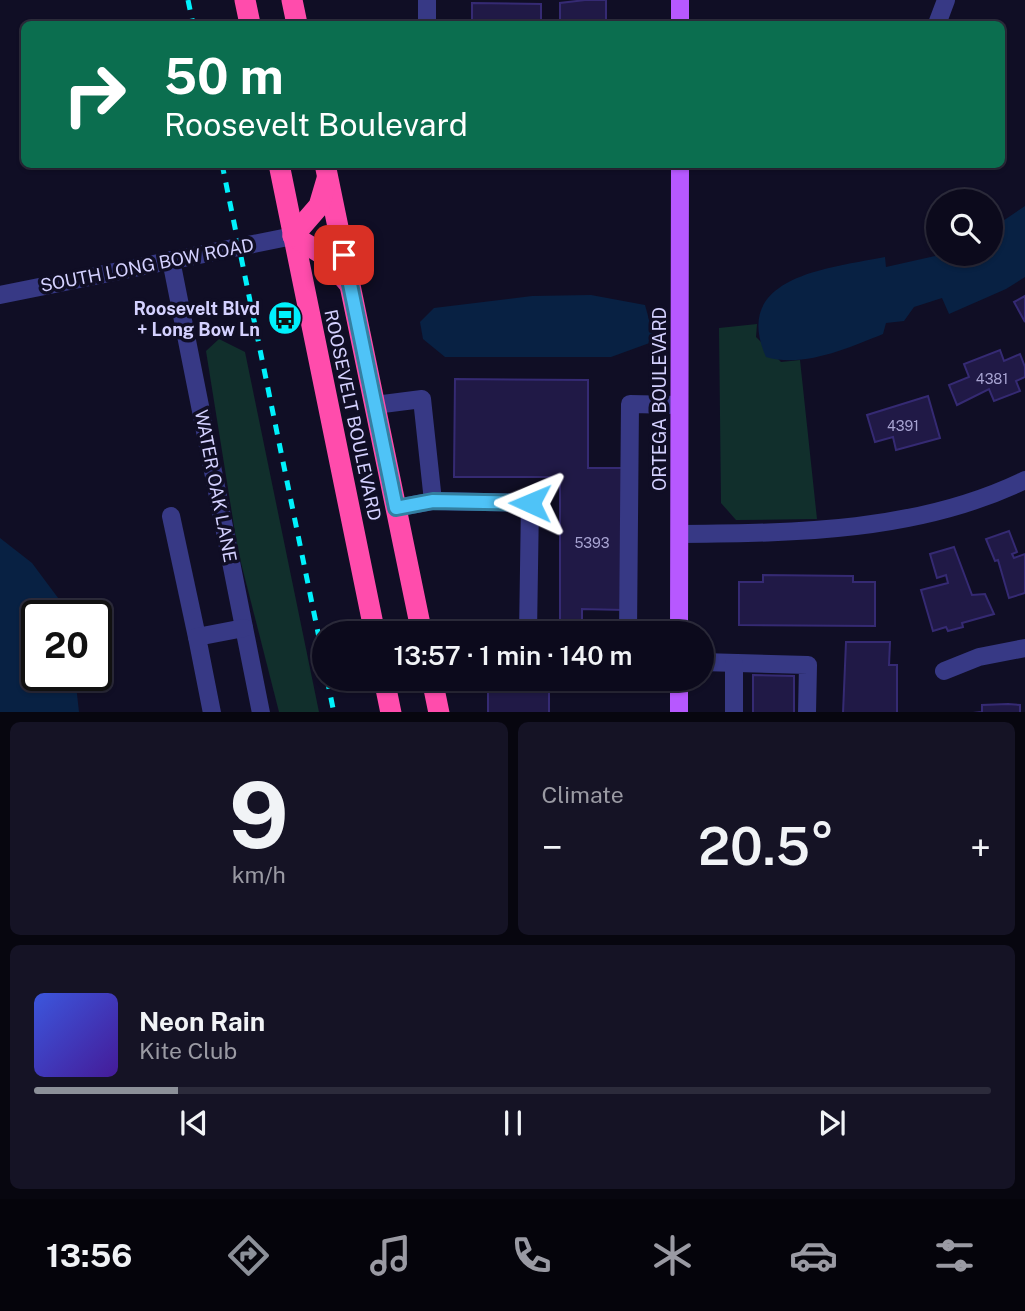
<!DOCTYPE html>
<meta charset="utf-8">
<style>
body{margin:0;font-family:"Public Sans",sans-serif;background:#151325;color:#f1f3f6;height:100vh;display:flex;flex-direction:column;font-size:26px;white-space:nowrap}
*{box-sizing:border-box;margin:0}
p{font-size:23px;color:#9a9aa3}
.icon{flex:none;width:38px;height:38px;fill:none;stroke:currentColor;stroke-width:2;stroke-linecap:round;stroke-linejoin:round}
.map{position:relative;height:712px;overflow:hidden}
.panel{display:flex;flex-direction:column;gap:10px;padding:10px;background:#07060f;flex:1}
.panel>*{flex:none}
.banner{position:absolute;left:21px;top:21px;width:984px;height:147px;border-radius:10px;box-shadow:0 2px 5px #0004,0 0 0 2px #2c2b3b;background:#0b6e4f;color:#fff;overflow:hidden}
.buttons{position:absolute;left:926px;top:189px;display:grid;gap:14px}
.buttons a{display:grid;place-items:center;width:77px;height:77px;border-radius:50%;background:#0c0a1c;box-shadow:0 2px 5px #0004,0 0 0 2px #2c2b3b;font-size:35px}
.speed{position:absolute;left:21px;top:600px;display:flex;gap:14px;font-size:35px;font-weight:700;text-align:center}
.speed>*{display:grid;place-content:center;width:91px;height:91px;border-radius:50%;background:#0c0a1c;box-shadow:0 2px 5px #0004,0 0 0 2px #2c2b3b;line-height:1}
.speed .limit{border:4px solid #111;border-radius:10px;background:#fff;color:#111}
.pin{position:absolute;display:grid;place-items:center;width:60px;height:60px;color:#fff;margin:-30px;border-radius:14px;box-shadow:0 4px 10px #0006}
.me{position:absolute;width:77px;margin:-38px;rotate:271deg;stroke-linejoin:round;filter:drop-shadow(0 0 5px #0008)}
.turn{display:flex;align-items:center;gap:24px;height:147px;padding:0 28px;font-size:32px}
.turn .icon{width:91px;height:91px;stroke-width:2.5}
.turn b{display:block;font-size:49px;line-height:60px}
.big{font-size:52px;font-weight:600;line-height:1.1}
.panel .tile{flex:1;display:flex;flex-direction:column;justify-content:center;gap:10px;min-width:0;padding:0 24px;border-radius:10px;background:#151325}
.panel .dial{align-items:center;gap:0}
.dial b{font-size:91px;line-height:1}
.song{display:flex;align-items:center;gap:21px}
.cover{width:84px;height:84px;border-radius:10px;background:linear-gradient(135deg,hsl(230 70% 55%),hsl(260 70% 35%))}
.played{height:7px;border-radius:4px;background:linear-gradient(90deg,#8c9099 15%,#2c2b3b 15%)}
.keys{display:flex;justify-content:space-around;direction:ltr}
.heat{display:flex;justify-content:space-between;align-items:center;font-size:38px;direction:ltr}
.panel .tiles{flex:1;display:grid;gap:10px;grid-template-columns:1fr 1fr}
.tile:last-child{grid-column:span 2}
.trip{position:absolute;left:312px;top:621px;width:402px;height:70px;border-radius:35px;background:#0c0a1c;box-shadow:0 2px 5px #0004,0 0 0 2px #2c2b3b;font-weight:600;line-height:70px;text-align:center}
.tabs{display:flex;height:112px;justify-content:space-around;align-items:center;background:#05040b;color:#9a9aa3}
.tabs .icon{width:49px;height:49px}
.tabs .current{color:#8c9099}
.tabs b{font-size:32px;color:#f1f3f6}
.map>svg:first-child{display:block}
.green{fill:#112f2c}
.water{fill:#082143}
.building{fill:#201946;stroke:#352a73;stroke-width:2}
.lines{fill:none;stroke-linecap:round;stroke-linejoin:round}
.minor{stroke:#373985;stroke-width:18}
.major{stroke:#b758ff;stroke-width:18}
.highway{stroke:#ff4cac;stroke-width:21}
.rail{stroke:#00f1fc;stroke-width:5;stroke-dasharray:10 9;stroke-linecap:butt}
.route-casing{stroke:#337fa1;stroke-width:18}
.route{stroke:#4fc3f7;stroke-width:12}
.labels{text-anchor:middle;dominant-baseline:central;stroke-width:7;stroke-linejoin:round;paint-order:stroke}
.number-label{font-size:14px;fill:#a7a3d1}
.street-label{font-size:18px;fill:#d4d1ff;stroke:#100e25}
.poi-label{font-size:18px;font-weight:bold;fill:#d4d1ff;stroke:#100e25;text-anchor:end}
</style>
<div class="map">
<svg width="1025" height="713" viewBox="0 0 1025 713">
<rect width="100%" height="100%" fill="#100e25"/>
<g class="green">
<path d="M757 324 756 337 781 362 800 360 817 519 736 520 721 503 719 328Z"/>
<path d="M219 339 245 352 319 712H279L238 551 206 351Z"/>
</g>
<g class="water">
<path d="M1025 206V277L1006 289 949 314 942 298 914 307 904 321 886 323 883 334C848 348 804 368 766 357 730 276 830 268 885 257L886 267 944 254H990L991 229Z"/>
<path d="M591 295 645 305 655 341 611 357H445L423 339 420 322 434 308 532 296Z"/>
<path d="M0 538 32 563 67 610 68 616H37V676H75L79 712H0Z"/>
</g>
<g class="building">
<path d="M585 0H606V24H560V3Z"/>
<path d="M472 3 541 4V24H472Z"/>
<path d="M1025 296V322L1014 302Z"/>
<path d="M1000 350 1004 361 1020 354 1025 367V377L1016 381 1020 391 994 401 989 389 957 405 949 385 969 377 964 364Z"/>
<path d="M455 379 588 380V468H625L624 610 582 609V622H560V477H454Z"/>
<path d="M928 396 940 438 896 450 893 437 875 442 867 415Z"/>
<path d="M1009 531 1017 552 1012 554 1014 558 1025 554V593L1009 598 998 560 995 561 986 539Z"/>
<path d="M954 547 972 595 985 594 994 614 962 623 963 627 948 631 946 627 933 631 921 590 948 583 946 575 937 578 930 554Z"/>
<path d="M763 575 853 576V582H875V626L739 625V582H763Z"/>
<path d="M846 642H890L889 665H897V713H843Z"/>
<path d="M753 675 794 676V713H753Z"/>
<path d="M488 691 549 692V713H488Z"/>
<path d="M1008 704 1020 705V713H973L982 712V705Z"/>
</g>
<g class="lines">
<g class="minor">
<path d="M427 24V0"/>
<path d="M937 24 946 0"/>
<path d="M171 260 261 713"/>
<path d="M0 295 293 236"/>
<path d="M375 405 422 399 433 501 396 508"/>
<path d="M433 501 530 503 528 634"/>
<path d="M171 516 197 637"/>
<path d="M680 534C796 533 918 532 1025 480"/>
<path d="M628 634 630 404 679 405"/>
<path d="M702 662 808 665 807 713"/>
<path d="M734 663V713"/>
<path d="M944 671 979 657 1025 648"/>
<path d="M212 713 197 637 244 628"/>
</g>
<g class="major">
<path d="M680 24V0"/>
<path d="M679 634 680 164"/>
<path d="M679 679V713"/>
</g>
<g class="highway">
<path d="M245 0 250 24"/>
<path d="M292 0 297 24"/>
<path d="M279 164 375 634"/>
<path d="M325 164 422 634"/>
<path d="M293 236 324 255 349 284"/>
<path d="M293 236 319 206 327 179"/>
<path d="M384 679 391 713"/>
<path d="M432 679 439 713"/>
</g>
<g class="rail">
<path d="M188 0 193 24"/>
<path d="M222 164 324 662"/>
<path d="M327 679 334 713"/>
</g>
</g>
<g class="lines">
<g class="route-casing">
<path id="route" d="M344 255 396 508 433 501 530 503"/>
</g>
<use href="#route" class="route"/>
</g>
<defs>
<g id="bus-disc" transform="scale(1.75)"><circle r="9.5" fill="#00f1fc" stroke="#100e25"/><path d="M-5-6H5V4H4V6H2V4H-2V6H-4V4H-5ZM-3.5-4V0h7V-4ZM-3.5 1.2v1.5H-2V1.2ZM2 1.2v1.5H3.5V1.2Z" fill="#111"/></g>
</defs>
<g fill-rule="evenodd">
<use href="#bus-disc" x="285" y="318"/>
</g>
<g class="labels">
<g class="number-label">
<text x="992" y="379">4381</text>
<text x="903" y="426">4391</text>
<text x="592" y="543">5393</text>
</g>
<g class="street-label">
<text transform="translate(147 265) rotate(-11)">SOUTH LONG BOW ROAD</text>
<text transform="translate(659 399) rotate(-90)">ORTEGA BOULEVARD</text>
<text transform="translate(353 415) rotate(78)">ROOSEVELT BOULEVARD</text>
<text transform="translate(216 486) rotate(79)">WATER OAK LANE</text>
</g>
<g class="poi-label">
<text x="260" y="308">Roosevelt Blvd<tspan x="260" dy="21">+ Long Bow Ln</tspan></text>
</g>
</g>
</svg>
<div class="buttons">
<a><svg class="icon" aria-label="search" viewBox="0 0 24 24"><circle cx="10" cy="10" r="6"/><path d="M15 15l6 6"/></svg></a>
</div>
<div class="speed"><div class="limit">20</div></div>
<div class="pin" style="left:344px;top:255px;background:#d93025"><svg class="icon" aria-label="arrive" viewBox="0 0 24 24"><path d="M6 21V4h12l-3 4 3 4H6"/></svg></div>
<svg class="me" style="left:530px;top:503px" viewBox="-20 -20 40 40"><path d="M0-17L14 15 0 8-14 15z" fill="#4fc3f7" stroke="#fff" stroke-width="4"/></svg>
<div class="trip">13:57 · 1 min · 140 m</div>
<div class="banner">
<div class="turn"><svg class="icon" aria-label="right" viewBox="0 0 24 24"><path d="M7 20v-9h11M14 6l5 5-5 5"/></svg><div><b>50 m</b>Roosevelt Boulevard</div></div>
</div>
</div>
<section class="panel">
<div class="tiles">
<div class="tile dial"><b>9</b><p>km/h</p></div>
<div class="tile"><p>Climate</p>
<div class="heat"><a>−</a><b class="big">20.5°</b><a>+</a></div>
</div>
<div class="tile">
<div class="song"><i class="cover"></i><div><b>Neon Rain</b><p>Kite Club</p></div></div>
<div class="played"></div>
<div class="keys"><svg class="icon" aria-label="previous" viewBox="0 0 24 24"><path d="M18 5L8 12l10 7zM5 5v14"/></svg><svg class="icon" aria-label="pause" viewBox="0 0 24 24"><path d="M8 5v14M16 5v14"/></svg><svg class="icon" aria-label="next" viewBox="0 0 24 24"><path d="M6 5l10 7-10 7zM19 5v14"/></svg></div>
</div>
</div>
</section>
<nav class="tabs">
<b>13:56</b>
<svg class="icon current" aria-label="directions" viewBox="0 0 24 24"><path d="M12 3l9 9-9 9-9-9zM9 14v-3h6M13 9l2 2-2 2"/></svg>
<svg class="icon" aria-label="music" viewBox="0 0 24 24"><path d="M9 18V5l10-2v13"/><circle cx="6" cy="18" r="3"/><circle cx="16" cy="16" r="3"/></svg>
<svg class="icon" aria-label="phone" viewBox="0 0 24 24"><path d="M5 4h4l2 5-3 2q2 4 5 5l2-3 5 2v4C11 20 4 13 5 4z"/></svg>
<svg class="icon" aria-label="climate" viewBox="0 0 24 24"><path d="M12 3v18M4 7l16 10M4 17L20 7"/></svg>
<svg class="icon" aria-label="car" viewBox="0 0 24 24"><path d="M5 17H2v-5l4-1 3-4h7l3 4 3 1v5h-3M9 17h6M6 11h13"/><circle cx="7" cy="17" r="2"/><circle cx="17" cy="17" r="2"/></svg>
<svg class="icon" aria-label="filters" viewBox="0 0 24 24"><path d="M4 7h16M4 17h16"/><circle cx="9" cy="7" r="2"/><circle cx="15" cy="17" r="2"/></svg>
</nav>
